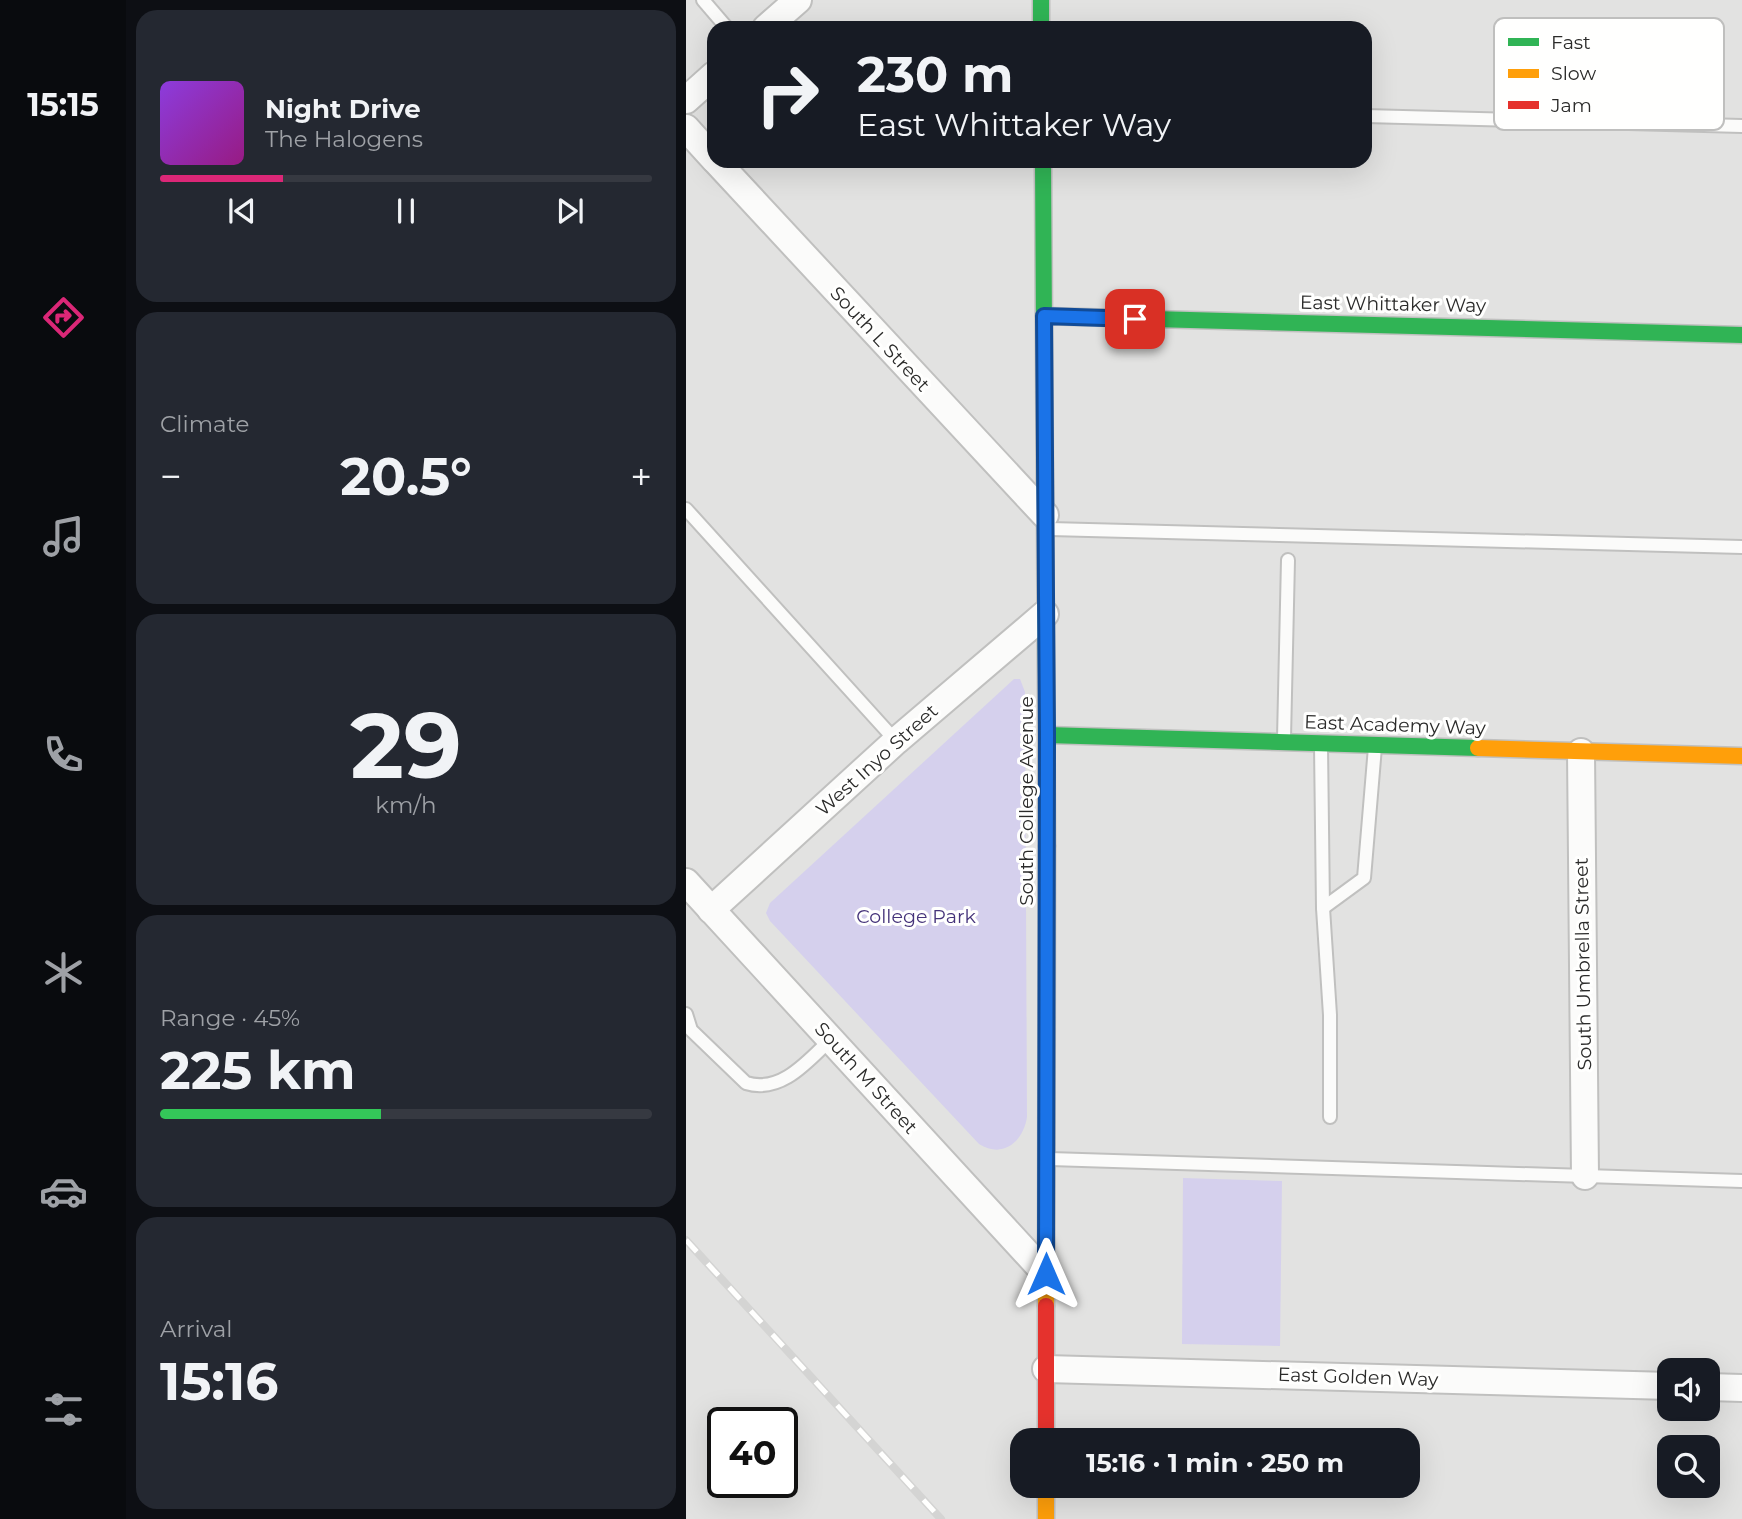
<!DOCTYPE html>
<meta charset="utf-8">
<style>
body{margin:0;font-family:Montserrat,sans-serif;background:#242831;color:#f1f3f6;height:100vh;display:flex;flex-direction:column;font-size:26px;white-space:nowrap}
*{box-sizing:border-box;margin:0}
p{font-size:23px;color:#9ea1a6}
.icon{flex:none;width:38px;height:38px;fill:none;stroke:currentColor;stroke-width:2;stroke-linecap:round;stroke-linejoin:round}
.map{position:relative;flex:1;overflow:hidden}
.details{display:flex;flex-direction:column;gap:10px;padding:10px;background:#0d0f14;width:560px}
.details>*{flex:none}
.top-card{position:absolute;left:21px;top:21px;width:665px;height:147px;border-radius:21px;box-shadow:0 7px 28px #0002;background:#171b24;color:#f1f3f6;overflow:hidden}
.buttons{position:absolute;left:971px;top:1358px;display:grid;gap:14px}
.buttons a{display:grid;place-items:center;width:63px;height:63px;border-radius:14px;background:#171b24;box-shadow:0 7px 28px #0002;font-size:35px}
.speed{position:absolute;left:21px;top:1407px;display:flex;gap:14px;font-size:35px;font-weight:700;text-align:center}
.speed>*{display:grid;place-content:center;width:91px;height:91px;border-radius:50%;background:#171b24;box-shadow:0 7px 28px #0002;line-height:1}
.speed .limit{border:4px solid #111;border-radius:10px;background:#fff;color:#111}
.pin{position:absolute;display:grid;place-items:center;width:60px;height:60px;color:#fff;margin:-30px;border-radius:14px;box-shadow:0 4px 10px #0006}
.me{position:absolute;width:77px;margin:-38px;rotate:0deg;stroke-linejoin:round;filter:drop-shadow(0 0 5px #0008)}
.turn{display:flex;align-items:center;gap:24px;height:147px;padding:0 35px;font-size:32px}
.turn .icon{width:91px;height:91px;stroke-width:2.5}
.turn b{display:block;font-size:49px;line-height:60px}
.big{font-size:52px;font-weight:700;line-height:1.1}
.details .tile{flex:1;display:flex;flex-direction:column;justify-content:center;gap:10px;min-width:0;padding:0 24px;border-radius:21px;background:#242831}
.details .dial{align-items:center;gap:0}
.dial b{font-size:91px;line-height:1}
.song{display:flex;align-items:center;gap:21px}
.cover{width:84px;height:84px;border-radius:10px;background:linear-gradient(135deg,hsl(270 70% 55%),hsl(310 70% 35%))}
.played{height:7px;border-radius:4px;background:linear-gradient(90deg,#db2777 25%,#363941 25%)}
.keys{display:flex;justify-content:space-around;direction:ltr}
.heat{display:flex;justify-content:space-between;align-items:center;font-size:38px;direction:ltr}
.charge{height:10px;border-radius:5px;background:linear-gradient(90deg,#34c759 45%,#363941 0)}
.trip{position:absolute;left:324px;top:1428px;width:410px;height:70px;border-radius:21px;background:#171b24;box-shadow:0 7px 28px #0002;font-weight:700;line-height:70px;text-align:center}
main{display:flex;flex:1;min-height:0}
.tab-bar{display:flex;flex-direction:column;width:126px;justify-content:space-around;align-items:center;background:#090b0e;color:#9ea1a6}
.tab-bar .icon{width:49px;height:49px}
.tab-bar .selected{color:#db2777}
.tab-bar b{font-size:32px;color:#f1f3f6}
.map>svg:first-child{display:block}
.green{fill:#d5d0ed}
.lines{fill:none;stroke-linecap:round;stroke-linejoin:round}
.lane-casing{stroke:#c0c0bf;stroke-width:16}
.street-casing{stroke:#c0c0bf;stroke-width:30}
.fast-casing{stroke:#c0c0bf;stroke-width:19}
.slow-casing{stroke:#c0c0bf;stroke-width:19}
.jam-casing{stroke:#c0c0bf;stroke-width:19}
.lane{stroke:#fbfbfa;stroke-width:12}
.street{stroke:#fbfbfa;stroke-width:26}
.fast{stroke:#30b455;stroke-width:16}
.slow{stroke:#ff9f0a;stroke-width:16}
.jam{stroke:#e5322d;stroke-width:16}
.rail-casing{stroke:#d4d4d3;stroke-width:8}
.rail{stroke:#fffffe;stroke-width:5;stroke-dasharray:16;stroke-linecap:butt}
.route-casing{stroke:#114b97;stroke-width:18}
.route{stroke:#1a73e8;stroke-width:12}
.labels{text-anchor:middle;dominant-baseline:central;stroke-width:6;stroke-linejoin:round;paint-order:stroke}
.street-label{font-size:19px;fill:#2b2b2a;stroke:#fffffe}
.park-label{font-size:19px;fill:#45337a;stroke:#fffffe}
.key{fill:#fffffe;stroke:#bfbfbe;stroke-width:2}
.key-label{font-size:19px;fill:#2b2b2a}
</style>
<main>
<nav class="tab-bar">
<b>15:15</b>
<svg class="icon selected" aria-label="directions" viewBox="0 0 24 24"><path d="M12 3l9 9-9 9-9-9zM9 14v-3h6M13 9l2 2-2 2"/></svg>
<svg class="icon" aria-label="music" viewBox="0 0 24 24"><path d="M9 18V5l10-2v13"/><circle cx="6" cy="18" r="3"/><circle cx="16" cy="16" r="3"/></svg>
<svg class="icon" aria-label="phone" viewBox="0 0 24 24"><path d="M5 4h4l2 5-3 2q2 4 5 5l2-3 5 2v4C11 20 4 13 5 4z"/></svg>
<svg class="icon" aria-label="climate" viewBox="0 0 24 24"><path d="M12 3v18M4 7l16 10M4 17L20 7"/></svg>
<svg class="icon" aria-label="car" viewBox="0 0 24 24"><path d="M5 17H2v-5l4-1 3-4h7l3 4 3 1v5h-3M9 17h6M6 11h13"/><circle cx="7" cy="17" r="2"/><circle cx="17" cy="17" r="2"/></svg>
<svg class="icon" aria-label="filters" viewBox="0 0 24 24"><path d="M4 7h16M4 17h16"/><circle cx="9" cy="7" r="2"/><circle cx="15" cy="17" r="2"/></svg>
</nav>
<section class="details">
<div class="tile">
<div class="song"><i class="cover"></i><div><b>Night Drive</b><p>The Halogens</p></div></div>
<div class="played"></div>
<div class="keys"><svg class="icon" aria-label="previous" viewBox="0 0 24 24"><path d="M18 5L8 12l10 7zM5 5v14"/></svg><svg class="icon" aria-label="pause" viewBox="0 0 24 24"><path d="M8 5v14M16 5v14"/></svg><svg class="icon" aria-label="next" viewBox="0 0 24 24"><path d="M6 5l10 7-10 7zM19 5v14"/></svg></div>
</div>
<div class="tile"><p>Climate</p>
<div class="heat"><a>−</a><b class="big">20.5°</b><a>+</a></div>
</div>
<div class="tile dial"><b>29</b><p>km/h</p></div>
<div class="tile"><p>Range · 45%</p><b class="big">225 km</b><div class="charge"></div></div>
<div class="tile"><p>Arrival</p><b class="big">15:16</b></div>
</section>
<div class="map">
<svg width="1056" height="1519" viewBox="0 0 1056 1519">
<rect width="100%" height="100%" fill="#e2e2e1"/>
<g class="green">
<path d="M328 679H334L339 692 341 1117C337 1142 317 1159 293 1144L84 921 80 913 84 903Z"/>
<path d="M497 1178 596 1181 594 1346 496 1344Z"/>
</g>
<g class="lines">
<g class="lane-casing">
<g id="lane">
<path d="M17 0 41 28"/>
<path d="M679 116 1056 126"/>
<path d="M0 509 210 741"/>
<path d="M364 529 1056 547"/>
<path d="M598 738 602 560"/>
<path d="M635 746 637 908 644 1015V1117"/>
<path d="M637 908 678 878 689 747"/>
<path d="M0 1014 5 1030 60 1083C95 1094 122 1061 145 1039"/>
<path d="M364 1159 1056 1181"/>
</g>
</g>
<g class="street-casing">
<g id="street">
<path d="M80 28 112 0"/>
<path d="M0 100 28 75"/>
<path d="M0 128 28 159"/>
<path d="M30 161 359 515"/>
<path d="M895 752 899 1176"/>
<path d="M0 882 360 1274"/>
<path d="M25 910 210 741 359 614"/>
<path d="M360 1369 984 1386"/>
<path d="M1022 1387 1056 1388"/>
</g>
</g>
<g class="fast-casing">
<g id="fast">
<path d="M355 0V28"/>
<path d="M357 161 361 846"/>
<path d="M358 316 1056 335"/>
<path d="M361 735 792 748"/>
</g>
</g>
<g class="slow-casing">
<g id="slow">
<path d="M792 748 1056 756"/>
<path d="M360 1306 361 846"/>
<path d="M360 1486V1519"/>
</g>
</g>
<g class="jam-casing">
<path id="jam" d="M360 1440V1306"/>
</g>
<use href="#lane" class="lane"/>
<use href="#street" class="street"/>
<use href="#fast" class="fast"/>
<use href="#slow" class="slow"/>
<use href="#jam" class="jam"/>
<g class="rail-casing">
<path id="rail" d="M0 1240 255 1519"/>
</g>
<use href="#rail" class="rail"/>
</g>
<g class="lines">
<g class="route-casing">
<path id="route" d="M360 1274 361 735 358 316 449 319"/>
</g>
<use href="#route" class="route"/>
</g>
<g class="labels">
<g class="street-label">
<text transform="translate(707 304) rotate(1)">East Whittaker Way</text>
<text transform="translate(194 339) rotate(47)">South L Street</text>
<text transform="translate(709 725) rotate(2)">East Academy Way</text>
<text transform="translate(191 760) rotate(-42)">West Inyo Street</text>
<text transform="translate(340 801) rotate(-90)">South College Avenue</text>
<text transform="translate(897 964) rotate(-91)">South Umbrella Street</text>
<text transform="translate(180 1078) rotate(48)">South M Street</text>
<text transform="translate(672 1377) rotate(2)">East Golden Way</text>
</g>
<g class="park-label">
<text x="230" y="916">College Park</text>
</g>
</g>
<rect x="808" y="18" width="230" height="112" rx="10" class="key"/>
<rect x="822" y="38" width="31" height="8" fill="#30b455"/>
<rect x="822" y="69" width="31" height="9" fill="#ff9f0a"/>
<rect x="822" y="101" width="31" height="8" fill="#e5322d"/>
<g class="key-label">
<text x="865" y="49">Fast</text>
<text x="865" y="80">Slow</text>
<text x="865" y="112">Jam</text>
</g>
</svg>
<div class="buttons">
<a><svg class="icon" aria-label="sound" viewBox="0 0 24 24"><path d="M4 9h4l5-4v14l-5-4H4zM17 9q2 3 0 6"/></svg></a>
<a><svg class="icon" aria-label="search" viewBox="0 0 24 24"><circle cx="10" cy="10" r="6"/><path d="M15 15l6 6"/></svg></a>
</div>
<div class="speed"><div class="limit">40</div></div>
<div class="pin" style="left:449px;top:319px;background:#d93025"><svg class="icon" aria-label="arrive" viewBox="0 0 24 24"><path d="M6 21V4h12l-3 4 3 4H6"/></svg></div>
<svg class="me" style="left:360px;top:1274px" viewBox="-20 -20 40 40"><path d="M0-17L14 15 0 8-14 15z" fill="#1a73e8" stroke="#fff" stroke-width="4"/></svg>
<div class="trip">15:16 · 1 min · 250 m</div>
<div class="top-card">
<div class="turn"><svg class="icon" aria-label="right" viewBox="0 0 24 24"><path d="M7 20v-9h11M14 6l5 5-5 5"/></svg><div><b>230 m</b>East Whittaker Way</div></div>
</div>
</div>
</main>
